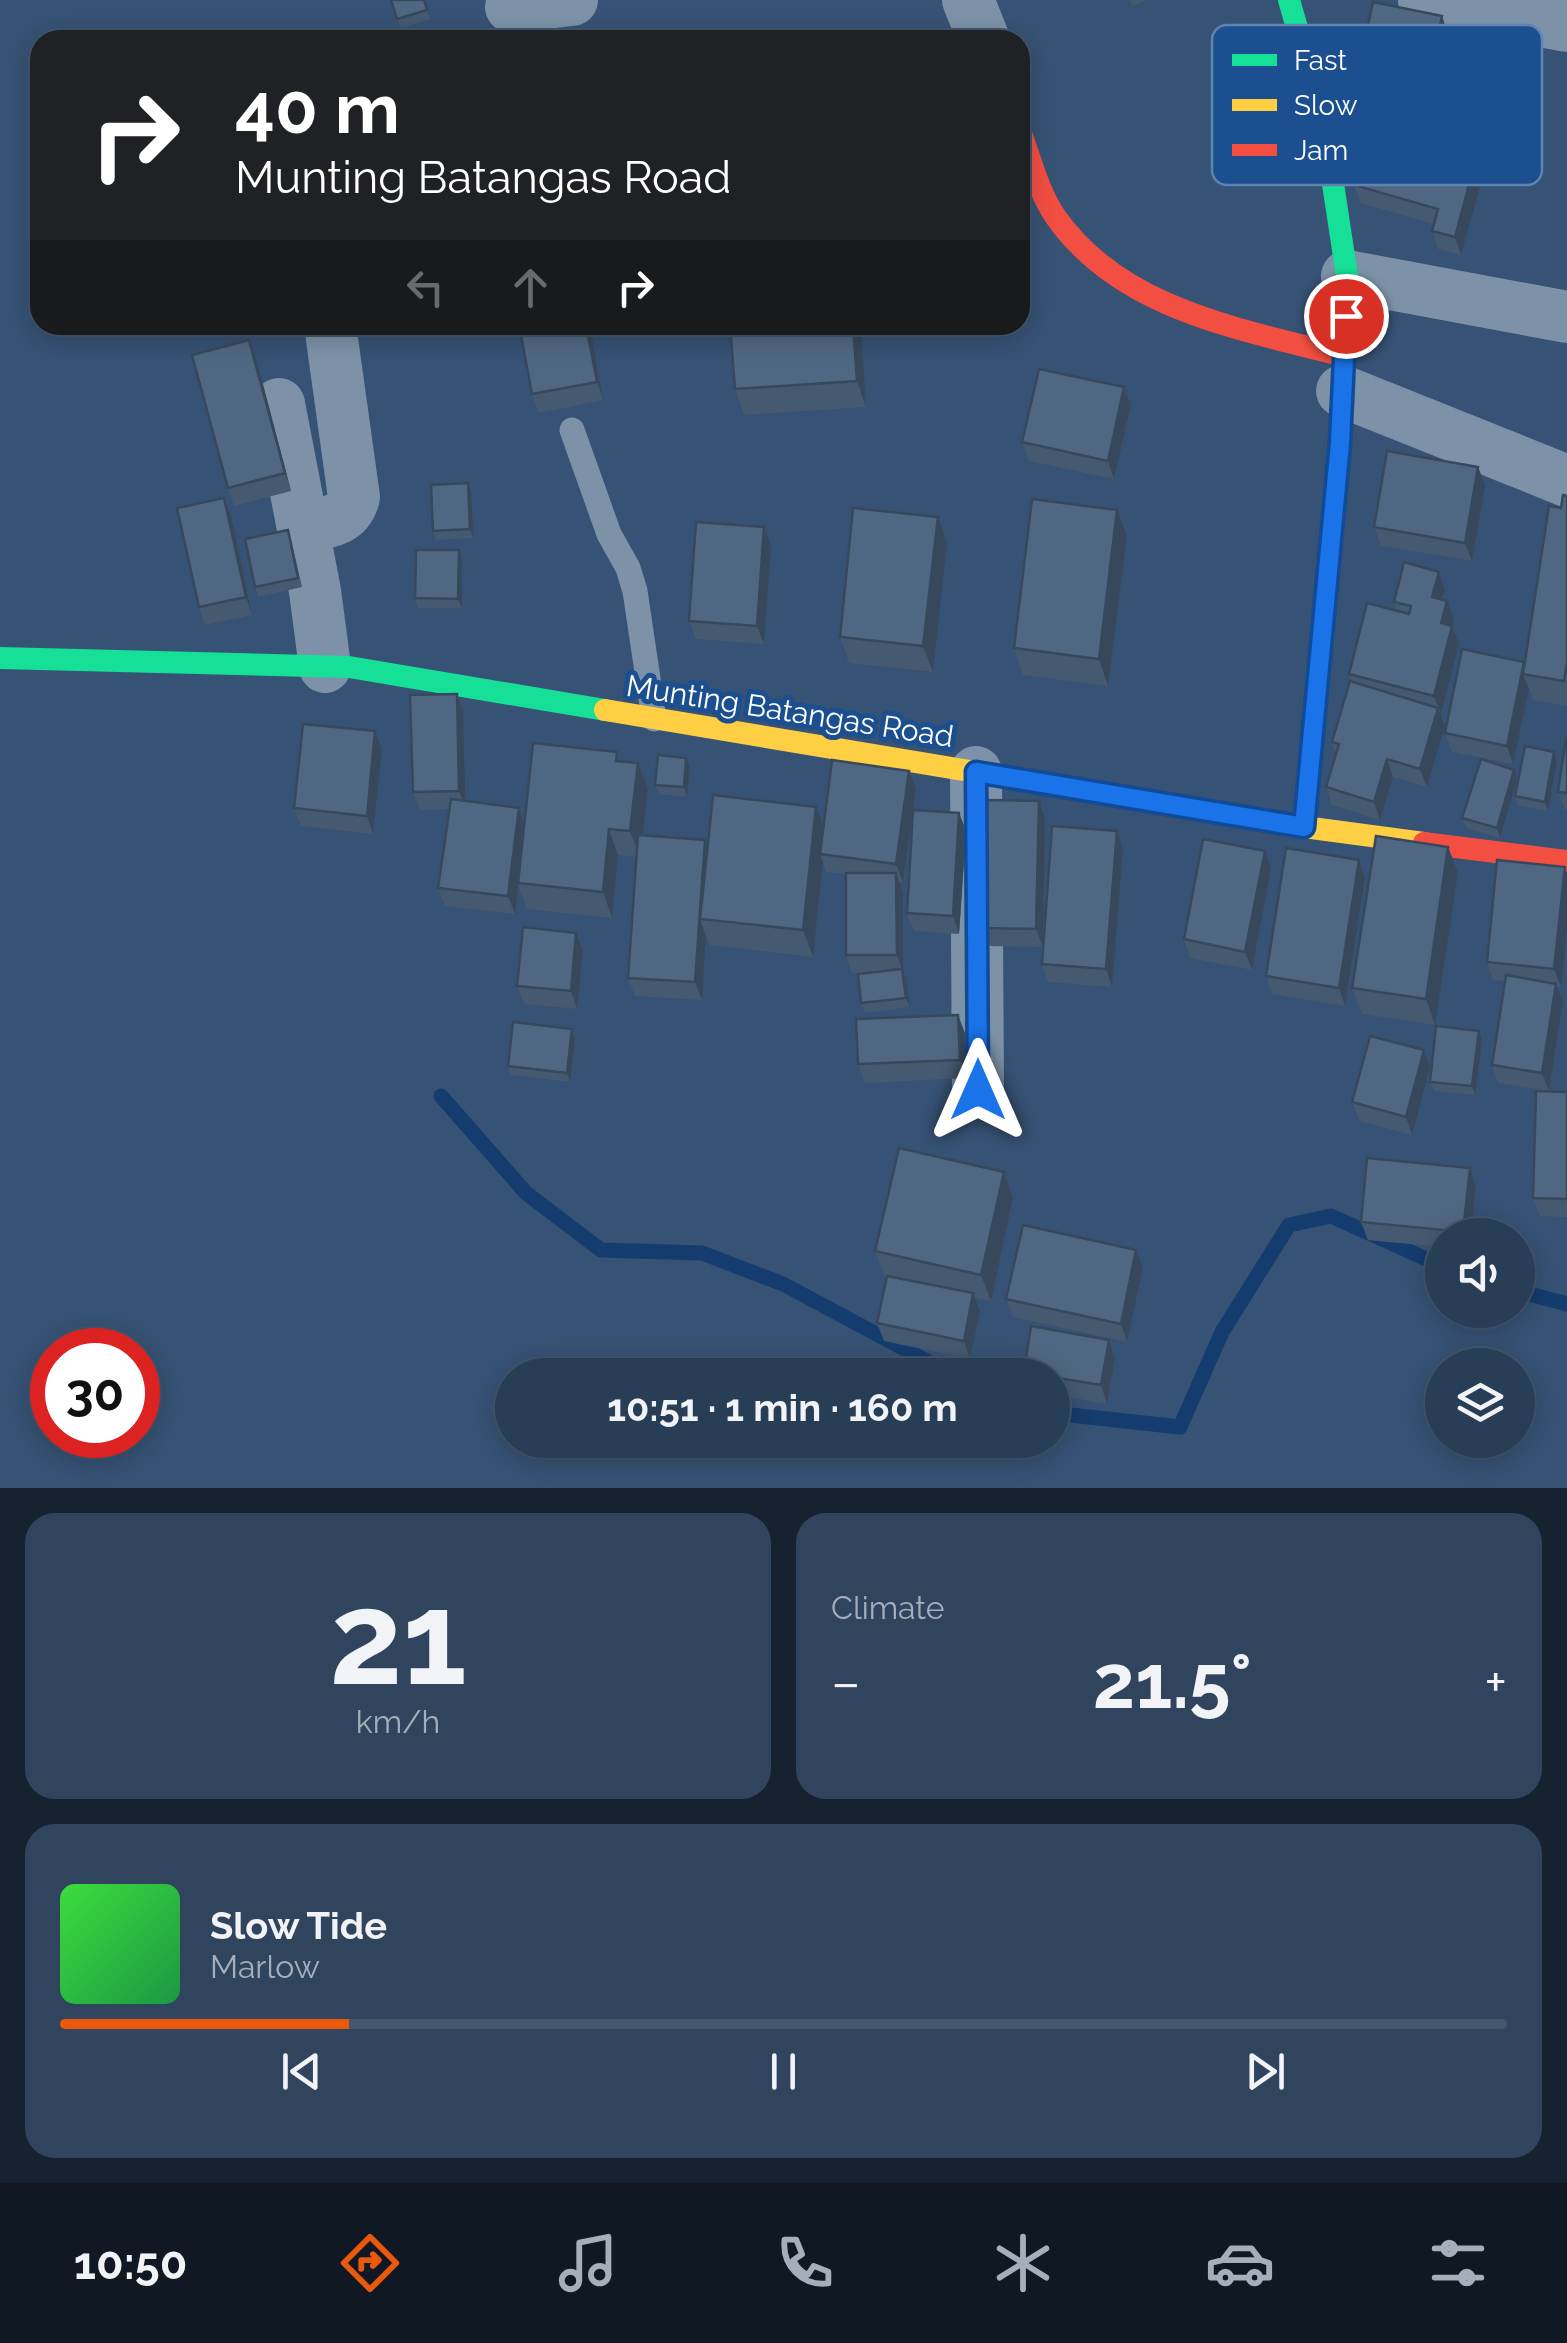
<!DOCTYPE html>
<meta charset="utf-8">
<style>
body{margin:0;font-family:Raleway,sans-serif;background:#30455d;color:#f1f3f6;height:100vh;display:flex;flex-direction:column;font-size:38px;white-space:nowrap}
*{box-sizing:border-box;margin:0}
p{font-size:32px;color:#a5aeba}
.icon{flex:none;width:55px;height:55px;fill:none;stroke:currentColor;stroke-width:2;stroke-linecap:round;stroke-linejoin:round}
.map{position:relative;height:1488px;overflow:hidden}
.side{display:flex;flex-direction:column;gap:25px;padding:25px;background:#162230;flex:1}
.side>*{flex:none}
.top-card{position:absolute;left:30px;top:30px;width:1000px;height:305px;border-radius:30px;box-shadow:0 5px 25px #0003,0 0 0 2px #44576d;background:#202124;color:#fff;overflow:hidden}
.controls{position:absolute;left:1425px;top:1218px;display:grid;gap:20px}
.controls a{display:grid;place-items:center;width:110px;height:110px;border-radius:50%;background:#283e57;box-shadow:0 5px 25px #0003,0 0 0 2px #44576d;font-size:50px}
.speed{position:absolute;left:30px;top:1328px;display:flex;gap:20px;font-size:50px;font-weight:700;text-align:center}
.speed>*{display:grid;place-content:center;width:130px;height:130px;border-radius:50%;background:#283e57;box-shadow:0 5px 25px #0003,0 0 0 2px #44576d;line-height:1}
.speed .limit{border:15px solid #d22;background:#fff;color:#111}
.pin{position:absolute;display:grid;place-items:center;width:85px;height:85px;color:#fff;margin:-42px;border:5px solid #fff;border-radius:50%;box-shadow:0 2px 10px #0007}
.me{position:absolute;width:110px;margin:-55px;rotate:0deg;stroke-linejoin:round;filter:drop-shadow(0 0 8px #0008)}
.turn{display:flex;align-items:center;gap:35px;height:210px;padding:0 40px;font-size:45px}
.turn .icon{width:130px;height:130px;stroke-width:2.5}
.turn b{display:block;font-size:70px;line-height:85px}
.lanes{display:flex;align-items:center;height:95px;padding:0 40px;background:#0003;justify-content:center;gap:50px;direction:ltr}
.lanes .off{opacity:.35}
.big{font-size:75px;font-weight:700;line-height:1.1}
.side .tile{flex:1;display:flex;flex-direction:column;justify-content:center;gap:15px;min-width:0;padding:0 35px;border-radius:30px;background:#30455d}
.side .dial{align-items:center;gap:0}
.dial b{font-size:130px;line-height:1}
.song{display:flex;align-items:center;gap:30px}
.cover{width:120px;height:120px;border-radius:15px;background:linear-gradient(135deg,hsl(120 70% 55%),hsl(140 70% 35%))}
.played{height:10px;border-radius:5px;background:linear-gradient(90deg,#ea580c 20%,#44576d 20%)}
.keys{display:flex;justify-content:space-around;direction:ltr}
.heat{display:flex;justify-content:space-between;align-items:center;font-size:55px;direction:ltr}
.side .tiles{flex:1;display:grid;gap:25px;grid-template-columns:1fr 1fr}
.tile:last-child{grid-column:span 2}
.trip{position:absolute;left:495px;top:1358px;width:575px;height:100px;border-radius:50px;background:#283e57;box-shadow:0 5px 25px #0003,0 0 0 2px #44576d;font-weight:700;line-height:100px;text-align:center}
.dock{display:flex;height:160px;justify-content:space-around;align-items:center;background:#101923;color:#a5aeba}
.dock .icon{width:70px;height:70px}
.dock .current{color:#ea580c}
.dock b{font-size:45px;color:#f1f3f6}
.map>svg:first-child{display:block}
.lines{fill:none;stroke-linecap:round;stroke-linejoin:round}
.stream{stroke:#153c6e;stroke-width:15}
.lane{stroke:#7d92a8;stroke-width:25}
.street{stroke:#7d92a8;stroke-width:52}
.fast{stroke:#16e098;stroke-width:22}
.slow{stroke:#ffcf43;stroke-width:22}
.jam{stroke:#f24e42;stroke-width:22}
.wall{fill:#455971}
.shaded-wall{fill:#38485c}
.building{fill:#506783;stroke:#38485c;stroke-width:2.5}
.route-casing{stroke:#114b97;stroke-width:25}
.route{stroke:#1a73e8;stroke-width:18}
.labels{text-anchor:middle;dominant-baseline:central;stroke-width:10;stroke-linejoin:round;paint-order:stroke}
.street-label{font-size:30px;fill:#fff;stroke:#1b4f8f}
.key{fill:#1b4f8f;stroke:#5f84b1;stroke-width:2.5}
.key-label{font-size:28px;fill:#fff}
</style>
<div class="map">
<svg width="1567" height="1488" viewBox="0 0 1567 1488">
<rect width="100%" height="100%" fill="#365274"/>
<g class="lines">
<g class="stream">
<path d="M441 1096 526 1193 601 1250 702 1253 783 1284 953 1375"/>
<path d="M1518 1291 1567 1304"/>
<path d="M1052 1413 1180 1427 1222 1332 1289 1225 1331 1216 1442 1266"/>
</g>
<path class="lane" d="M572 430 609 534 628 568 635 591 654 719"/>
<g class="street">
<path d="M968 0 984 40"/>
<path d="M1424 0 1567 26"/>
<path d="M511 7 572 0"/>
<path d="M1347 276 1567 317"/>
<path d="M1342 391 1567 481"/>
<path d="M279 404 315 591 325 667"/>
<path d="M303 526C327 522 347 523 354 497L330 325"/>
<path d="M976 772 978 1090"/>
</g>
<g class="fast">
<path d="M1289 0 1323 118 1347 276 1340 443 1320 652"/>
<path d="M0 658 349 667 605 710"/>
</g>
<g class="slow">
<path d="M605 710 1304 827 1424 843"/>
<path d="M1304 827 1320 652"/>
</g>
<g class="jam">
<path d="M1020 131C1031 159 1038 191 1055 216 1120 310 1241 329 1344 356"/>
<path d="M1424 843 1567 861"/>
</g>
</g>
<g class="wall">
<path d="M391 0H424L430 19 401 29Z"/>
<path d="M1130 0H1147L1133 6Z"/>
<path d="M1442 16 1448 34 1447 41 1464 61 1456 100 1430 95 1424 124 1488 158 1461 255 1438 249 1432 231 1434 224 1361 203 1354 185 1372 122 1345 117 1338 99 1360 63Z"/>
<path d="M590 325 603 400 539 413 532 394Z"/>
<path d="M861 325 866 407 744 415 735 389Z"/>
<path d="M249 340 256 358 291 491 234 506 228 488Z"/>
<path d="M1124 387 1131 405 1114 479 1029 461 1022 442Z"/>
<path d="M1478 467 1485 485 1472 561 1381 546 1374 527Z"/>
<path d="M471 492 474 538 436 540 433 531Z"/>
<path d="M1567 496V706L1533 700 1529 689 1513 764 1452 752 1445 733 1525 664 1561 508Z"/>
<path d="M231 516 252 615 205 625 199 607Z"/>
<path d="M1127 536 1108 686 1023 675 1014 648Z"/>
<path d="M291 539 302 587 258 597 255 587Z"/>
<path d="M947 543 933 672 849 663 840 637Z"/>
<path d="M771 546 764 644 696 639 689 621Z"/>
<path d="M459 550 462 560V608H418L415 598Z"/>
<path d="M1445 590 1443 600 1454 619 1452 626 1459 644 1440 714 1445 726 1427 787 1393 777 1380 820 1332 805 1326 787 1336 754 1332 742 1352 681 1349 674 1397 611 1394 602Z"/>
<path d="M463 712 466 801 519 808 524 823 621 761 648 789 642 836 705 840 707 847 823 826 916 789 903 882H899L903 892V971L906 978 910 1007 865 1013 861 1003 864 973H852L846 955V874L826 872 823 862 813 957 709 945 706 936 702 1000 635 996 628 978 636 857 618 855 612 918 527 909 518 885 515 914 445 906 438 888 449 809 420 810 413 792Z"/>
<path d="M1567 738V810H1565L1558 792Z"/>
<path d="M382 749 373 834 301 826 294 808Z"/>
<path d="M1554 752 1557 761 1548 811 1518 806 1515 796Z"/>
<path d="M686 758 690 767 687 797 659 794 655 785Z"/>
<path d="M1517 779 1500 838 1466 828 1462 818Z"/>
<path d="M959 813 966 831 959 934 914 931 907 913Z"/>
<path d="M1045 819 1043 947 989 946 983 928Z"/>
<path d="M1448 847 1458 873 1435 1025 1362 1014 1352 988Z"/>
<path d="M1123 849 1112 987 1048 982 1042 964Z"/>
<path d="M1359 860 1365 878 1345 1006 1272 994 1266 976Z"/>
<path d="M1565 867 1561 987H1557L1563 1002 1549 1091 1498 1083 1492 1065 1505 981 1493 980 1487 962Z"/>
<path d="M1271 869 1252 970 1190 958 1184 939Z"/>
<path d="M583 951 577 1009 524 1004 517 986Z"/>
<path d="M572 1029 575 1039 570 1082 511 1075 508 1066Z"/>
<path d="M1479 1031 1482 1040 1475 1095 1434 1091 1430 1082Z"/>
<path d="M965 1033 967 1078 865 1083 858 1064Z"/>
<path d="M1430 1068 1412 1135 1359 1121 1352 1102Z"/>
<path d="M1567 1092V1217L1540 1216 1533 1198Z"/>
<path d="M1470 1168 1476 1186 1471 1235H1442V1247L1368 1240 1361 1222Z"/>
<path d="M1004 1172 1013 1198 991 1301 975 1298 980 1311 970 1359 884 1341 877 1323 886 1278 885 1277 875 1251Z"/>
<path d="M1143 1268 1127 1342 1013 1317 1006 1299Z"/>
<path d="M1109 1340 1115 1358 1107 1404 1052 1394V1375H1025L1024 1371Z"/>
</g>
<g class="shaded-wall">
<path d="M1442 16 1448 34 1444 57 1437 39Z"/>
<path d="M1457 43 1464 61 1456 100 1449 82Z"/>
<path d="M1423 77 1430 95 1422 133 1415 115Z"/>
<path d="M1481 139 1488 158 1461 255 1455 237Z"/>
<path d="M586 325H590L603 400 597 382Z"/>
<path d="M853 325H861L866 407 857 381Z"/>
<path d="M249 340 256 358 291 491 285 473Z"/>
<path d="M1124 387 1131 405 1114 479 1108 461Z"/>
<path d="M1478 467 1485 485 1472 561 1465 543Z"/>
<path d="M468 483 471 492 474 538 470 529Z"/>
<path d="M224 498 231 516 252 615 246 597Z"/>
<path d="M1117 510 1127 536 1108 686 1099 659Z"/>
<path d="M938 517 947 543 933 672 923 646Z"/>
<path d="M764 527 771 546 764 644 757 626Z"/>
<path d="M459 550 462 560V608L458 599Z"/>
<path d="M1439 572 1445 590 1438 615 1432 597Z"/>
<path d="M1447 601 1454 619 1448 641 1441 623Z"/>
<path d="M1452 626 1459 644 1441 714 1434 696Z"/>
<path d="M1524 662 1523 674 1529 689 1513 764 1507 746Z"/>
<path d="M457 694 463 712 466 809 459 791Z"/>
<path d="M1438 708 1445 726 1427 787 1420 769Z"/>
<path d="M375 731 382 749 373 834 367 816Z"/>
<path d="M1554 752 1557 761 1548 811 1545 802Z"/>
<path d="M686 758 690 767 687 797 684 787Z"/>
<path d="M1387 759 1393 777 1380 820 1374 802Z"/>
<path d="M638 763 648 789 640 857 630 831Z"/>
<path d="M1514 770 1517 779 1500 838 1497 828Z"/>
<path d="M909 771 916 789 903 882 896 864Z"/>
<path d="M1039 801 1045 819 1043 947 1036 929Z"/>
<path d="M816 807 826 833 820 854 823 862 813 957 803 930Z"/>
<path d="M519 808 525 827 515 914 508 896Z"/>
<path d="M959 813 966 831 959 934 953 916Z"/>
<path d="M609 829 618 855 612 918 603 892Z"/>
<path d="M1117 831 1123 849 1112 987 1106 969Z"/>
<path d="M705 840 711 858 700 919 706 936 702 1000 695 982Z"/>
<path d="M1448 847 1458 873 1435 1025 1426 999Z"/>
<path d="M1265 851 1271 869 1252 970 1245 952Z"/>
<path d="M1359 860 1365 878 1345 1006 1339 988Z"/>
<path d="M1565 867 1567 873V929L1561 987 1554 969Z"/>
<path d="M896 873 903 892V971L906 978 910 1007 906 998 903 973 897 955Z"/>
<path d="M576 933 583 951 577 1009 571 991Z"/>
<path d="M1556 984 1563 1002 1549 1091 1542 1073Z"/>
<path d="M958 1015 965 1033 967 1078 960 1060Z"/>
<path d="M572 1029 575 1039 570 1082 567 1073Z"/>
<path d="M1479 1031 1482 1040 1475 1095 1472 1086Z"/>
<path d="M1424 1050 1430 1068 1412 1135 1406 1117Z"/>
<path d="M1470 1168 1476 1186 1471 1235H1465L1463 1232Z"/>
<path d="M1004 1172 1013 1198 991 1301 981 1275Z"/>
<path d="M1136 1250 1143 1268 1127 1342 1121 1324Z"/>
<path d="M973 1293 980 1311 970 1359 964 1341Z"/>
<path d="M1109 1340 1115 1358 1107 1404 1101 1385Z"/>
</g>
<g class="building">
<path d="M391 0H424L427 10 397 19Z"/>
<path d="M1373 2 1442 16 1437 39 1457 43 1449 82 1423 77 1415 115 1338 99 1346 60 1360 63Z"/>
<path d="M1375 110 1481 139 1455 237 1432 231 1438 209 1354 185Z"/>
<path d="M519 325H586L597 382 532 394Z"/>
<path d="M730 325H853L857 381 735 389Z"/>
<path d="M249 340 285 473 228 488 192 355Z"/>
<path d="M1039 369 1124 387 1108 461 1022 442Z"/>
<path d="M1387 451 1478 467 1465 543 1374 527Z"/>
<path d="M468 483 470 529 433 531 431 485Z"/>
<path d="M1563 495 1567 496V662L1564 681 1523 674 1549 506 1561 508Z"/>
<path d="M224 498 246 597 199 607 177 508Z"/>
<path d="M1032 499 1117 510 1099 659 1014 648Z"/>
<path d="M853 508 938 517 923 646 840 637Z"/>
<path d="M696 522 764 527 757 626 689 621Z"/>
<path d="M288 530 298 578 255 587 245 539Z"/>
<path d="M416 550H459L458 599 415 598Z"/>
<path d="M1404 562 1439 572 1432 597 1447 601 1441 623 1452 626 1434 696 1349 674 1367 603 1409 614 1411 606 1394 602Z"/>
<path d="M1462 649 1524 662 1507 746 1445 733Z"/>
<path d="M1350 681 1438 708 1420 769 1387 759 1374 802 1326 787 1339 744 1332 742Z"/>
<path d="M457 694 459 791 413 792 410 695Z"/>
<path d="M303 724 375 731 367 816 294 808Z"/>
<path d="M1566 738H1567V793L1558 792Z"/>
<path d="M533 743 617 752 616 761 638 763 630 831 609 829 603 892 518 883Z"/>
<path d="M1525 746 1554 752 1545 802 1515 796Z"/>
<path d="M658 755 686 758 684 787 655 785Z"/>
<path d="M1481 759 1514 770 1497 828 1462 818Z"/>
<path d="M832 760 909 771 896 864 820 854Z"/>
<path d="M713 795 816 807 803 930 700 919Z"/>
<path d="M451 799 519 808 508 896 438 888Z"/>
<path d="M985 800 1039 801 1036 929 983 928Z"/>
<path d="M913 810 959 813 953 916 907 913Z"/>
<path d="M1052 826 1117 831 1106 969 1042 964Z"/>
<path d="M638 835 705 840 695 982 628 978Z"/>
<path d="M1376 836 1448 847 1426 999 1352 988Z"/>
<path d="M1203 839 1265 851 1245 952 1184 939Z"/>
<path d="M1286 848 1359 860 1339 988 1266 976Z"/>
<path d="M1497 860 1565 867 1554 969 1487 962Z"/>
<path d="M846 873H896L897 955H846Z"/>
<path d="M523 927 576 933 571 991 517 986Z"/>
<path d="M902 969 906 998 861 1003 858 974Z"/>
<path d="M1506 975 1556 984 1542 1073 1492 1065Z"/>
<path d="M958 1015 960 1060 858 1064 856 1019Z"/>
<path d="M513 1022 572 1029 567 1073 508 1066Z"/>
<path d="M1436 1026 1479 1031 1472 1086 1430 1082Z"/>
<path d="M1370 1036 1424 1050 1406 1117 1352 1102Z"/>
<path d="M1536 1091 1567 1092V1199L1533 1198Z"/>
<path d="M899 1148 1004 1172 981 1275 875 1251Z"/>
<path d="M1367 1158 1470 1168 1463 1232 1361 1222Z"/>
<path d="M1023 1225 1136 1250 1121 1324 1006 1299Z"/>
<path d="M887 1276 973 1293 964 1341 877 1323Z"/>
<path d="M1031 1326 1109 1340 1101 1385 1052 1377V1375L1024 1371Z"/>
</g>
<g class="lines">
<g class="route-casing">
<path id="route" d="M978 1090 976 772 1304 827 1340 443 1346 316"/>
</g>
<use href="#route" class="route"/>
</g>
<g class="labels">
<g class="street-label">
<text transform="translate(790 711) rotate(9)">Munting Batangas Road</text>
</g>
</g>
<rect x="1212" y="25" width="330" height="160" rx="15" class="key"/>
<rect x="1232" y="54" width="45" height="12" fill="#16e098"/>
<rect x="1232" y="99" width="45" height="12" fill="#ffcf43"/>
<rect x="1232" y="144" width="45" height="12" fill="#f24e42"/>
<g class="key-label">
<text x="1294" y="70">Fast</text>
<text x="1294" y="115">Slow</text>
<text x="1294" y="160">Jam</text>
</g>
</svg>
<div class="controls">
<a><svg class="icon" aria-label="sound" viewBox="0 0 24 24"><path d="M4 9h4l5-4v14l-5-4H4zM17 9q2 3 0 6"/></svg></a>
<a><svg class="icon" aria-label="layers" viewBox="0 0 24 24"><path d="M12 4l9 5-9 5-9-5zM3 14l9 5 9-5"/></svg></a>
</div>
<div class="speed"><div class="limit">30</div></div>
<div class="pin" style="left:1346px;top:316px;background:#d93025"><svg class="icon" aria-label="arrive" viewBox="0 0 24 24"><path d="M6 21V4h12l-3 4 3 4H6"/></svg></div>
<svg class="me" style="left:978px;top:1090px" viewBox="-20 -20 40 40"><path d="M0-17L14 15 0 8-14 15z" fill="#1a73e8" stroke="#fff" stroke-width="4"/></svg>
<div class="trip">10:51 · 1 min · 160 m</div>
<div class="top-card">
<div class="turn"><svg class="icon" aria-label="right" viewBox="0 0 24 24"><path d="M7 20v-9h11M14 6l5 5-5 5"/></svg><div><b>40 m</b>Munting Batangas Road</div></div>
<div class="lanes"><svg class="icon off" aria-label="left" viewBox="0 0 24 24"><path d="M17 20v-9H6M10 6l-5 5 5 5"/></svg><svg class="icon off" aria-label="ahead" viewBox="0 0 24 24"><path d="M12 20V5M6 11l6-6 6 6"/></svg><svg class="icon" aria-label="right" viewBox="0 0 24 24"><path d="M7 20v-9h11M14 6l5 5-5 5"/></svg></div>
</div>
</div>
<section class="side">
<div class="tiles">
<div class="tile dial"><b>21</b><p>km/h</p></div>
<div class="tile"><p>Climate</p>
<div class="heat"><a>−</a><b class="big">21.5°</b><a>+</a></div>
</div>
<div class="tile">
<div class="song"><i class="cover"></i><div><b>Slow Tide</b><p>Marlow</p></div></div>
<div class="played"></div>
<div class="keys"><svg class="icon" aria-label="previous" viewBox="0 0 24 24"><path d="M18 5L8 12l10 7zM5 5v14"/></svg><svg class="icon" aria-label="pause" viewBox="0 0 24 24"><path d="M8 5v14M16 5v14"/></svg><svg class="icon" aria-label="next" viewBox="0 0 24 24"><path d="M6 5l10 7-10 7zM19 5v14"/></svg></div>
</div>
</div>
</section>
<nav class="dock">
<b>10:50</b>
<svg class="icon current" aria-label="directions" viewBox="0 0 24 24"><path d="M12 3l9 9-9 9-9-9zM9 14v-3h6M13 9l2 2-2 2"/></svg>
<svg class="icon" aria-label="music" viewBox="0 0 24 24"><path d="M9 18V5l10-2v13"/><circle cx="6" cy="18" r="3"/><circle cx="16" cy="16" r="3"/></svg>
<svg class="icon" aria-label="phone" viewBox="0 0 24 24"><path d="M5 4h4l2 5-3 2q2 4 5 5l2-3 5 2v4C11 20 4 13 5 4z"/></svg>
<svg class="icon" aria-label="climate" viewBox="0 0 24 24"><path d="M12 3v18M4 7l16 10M4 17L20 7"/></svg>
<svg class="icon" aria-label="car" viewBox="0 0 24 24"><path d="M5 17H2v-5l4-1 3-4h7l3 4 3 1v5h-3M9 17h6M6 11h13"/><circle cx="7" cy="17" r="2"/><circle cx="17" cy="17" r="2"/></svg>
<svg class="icon" aria-label="filters" viewBox="0 0 24 24"><path d="M4 7h16M4 17h16"/><circle cx="9" cy="7" r="2"/><circle cx="15" cy="17" r="2"/></svg>
</nav>
